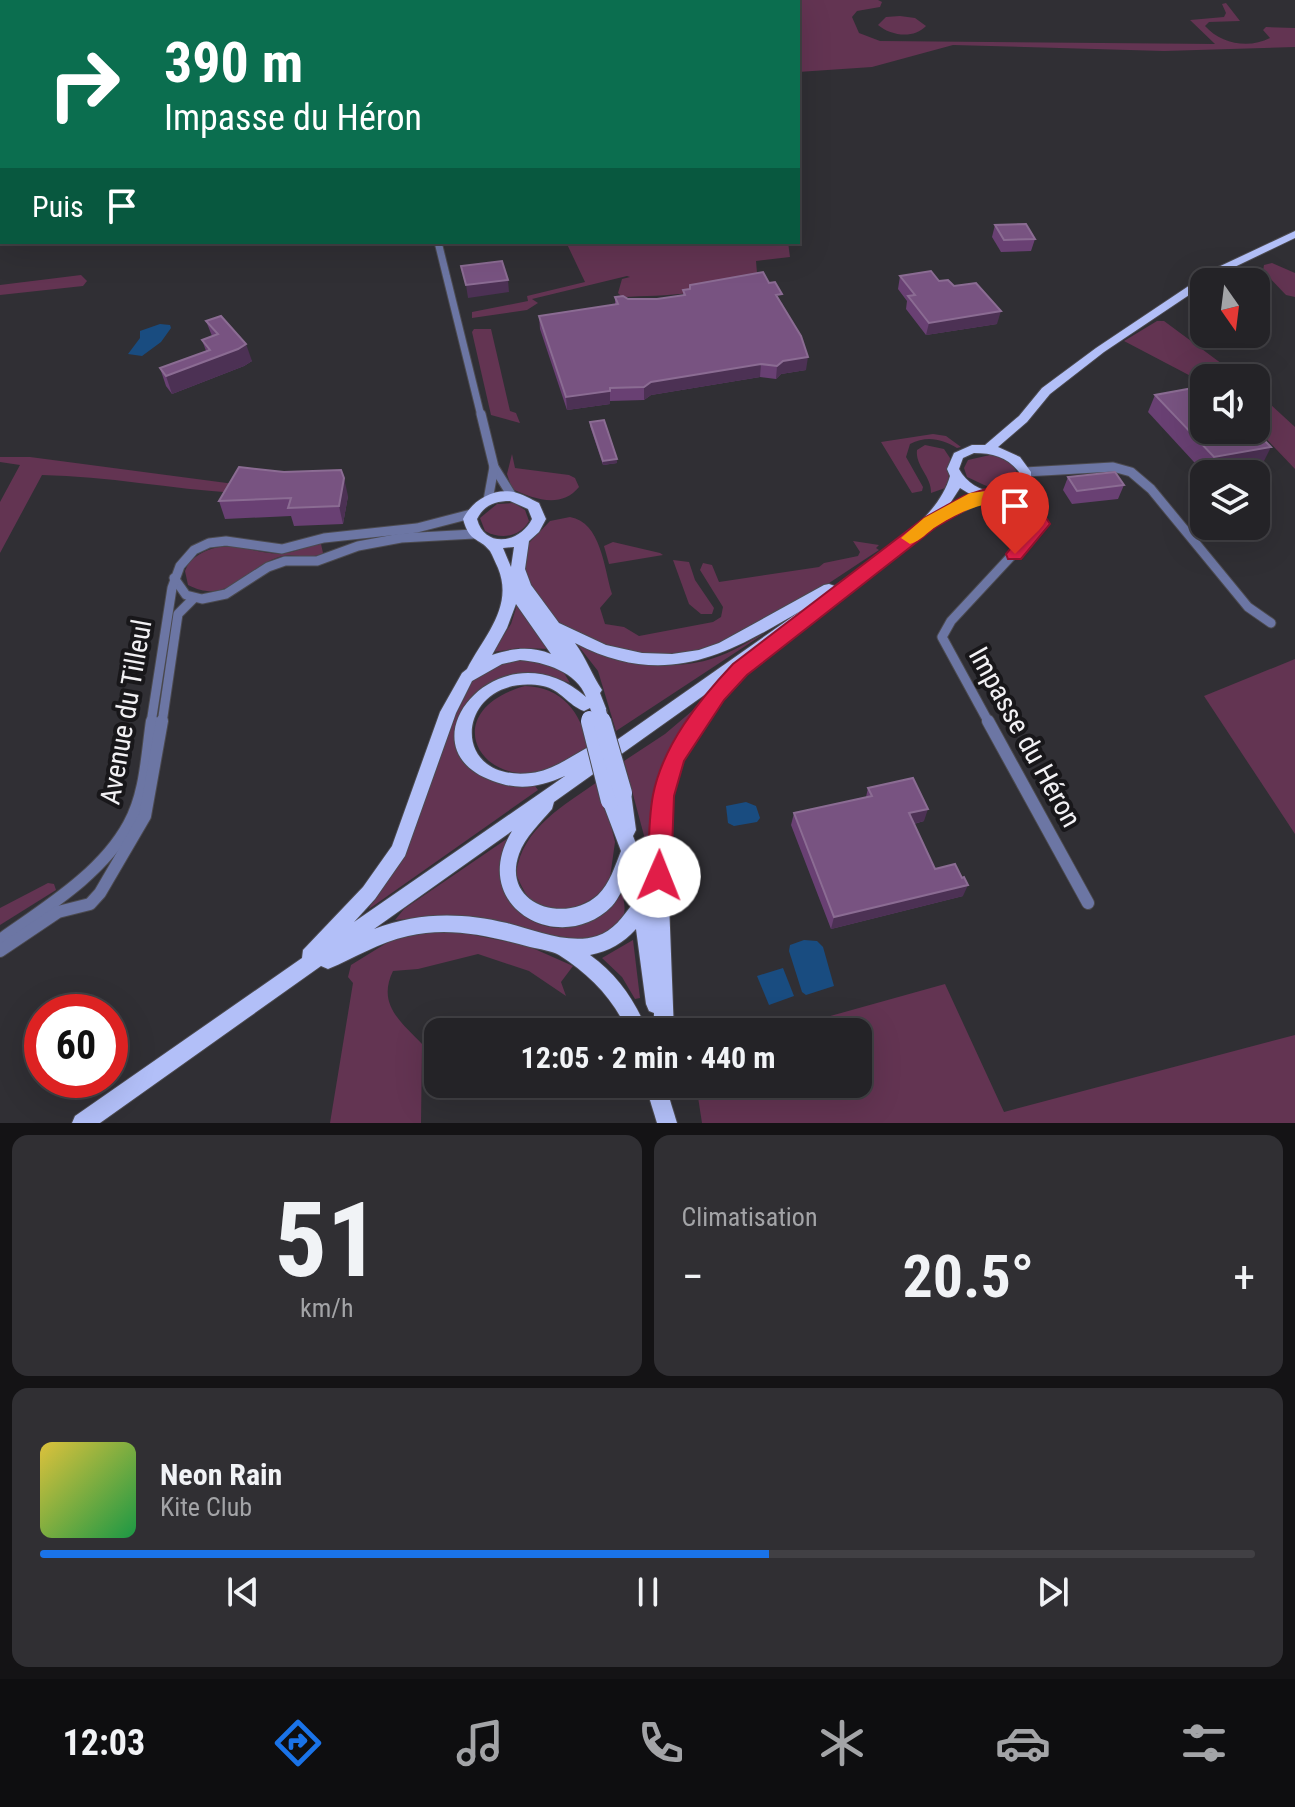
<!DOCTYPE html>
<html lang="fr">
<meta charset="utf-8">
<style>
body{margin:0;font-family:"Roboto Condensed",sans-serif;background:#302f33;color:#f1f3f6;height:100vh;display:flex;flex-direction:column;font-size:30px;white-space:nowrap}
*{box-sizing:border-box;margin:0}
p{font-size:26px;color:#a3a4a7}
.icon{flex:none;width:44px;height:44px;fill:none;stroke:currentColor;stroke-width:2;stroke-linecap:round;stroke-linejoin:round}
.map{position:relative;height:1123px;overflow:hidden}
.sheet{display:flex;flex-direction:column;gap:12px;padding:12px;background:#141315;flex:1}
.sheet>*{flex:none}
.top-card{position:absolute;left:0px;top:0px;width:800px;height:244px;box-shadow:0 8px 32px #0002,0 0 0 2px #414044;background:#0b6e4f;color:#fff;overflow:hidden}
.needle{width:52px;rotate:166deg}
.tools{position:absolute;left:1190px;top:268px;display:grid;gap:16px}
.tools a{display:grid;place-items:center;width:80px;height:80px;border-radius:16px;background:#242327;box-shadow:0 8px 32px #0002,0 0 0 2px #414044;font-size:40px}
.speed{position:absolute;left:24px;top:994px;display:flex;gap:16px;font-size:40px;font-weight:700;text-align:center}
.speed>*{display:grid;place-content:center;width:104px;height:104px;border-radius:50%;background:#242327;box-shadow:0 8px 32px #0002,0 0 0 2px #414044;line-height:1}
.speed .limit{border:12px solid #d22;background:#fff;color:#111}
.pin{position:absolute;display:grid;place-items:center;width:68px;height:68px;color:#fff;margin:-82px -34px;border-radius:50% 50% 50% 0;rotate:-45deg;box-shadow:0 0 8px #0007}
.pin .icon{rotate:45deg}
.me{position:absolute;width:88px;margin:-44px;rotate:1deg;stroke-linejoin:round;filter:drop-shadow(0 0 6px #0008)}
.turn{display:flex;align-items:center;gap:28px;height:168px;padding:0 32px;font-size:36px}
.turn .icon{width:104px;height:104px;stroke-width:2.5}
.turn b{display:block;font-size:56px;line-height:68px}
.then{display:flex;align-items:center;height:76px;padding:0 32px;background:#0003;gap:16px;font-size:30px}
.big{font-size:60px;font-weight:700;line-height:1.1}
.sheet .card{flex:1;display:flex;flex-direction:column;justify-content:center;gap:12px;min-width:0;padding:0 28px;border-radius:16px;background:#302f33}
.sheet .dial{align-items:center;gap:0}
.dial b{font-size:104px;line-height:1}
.song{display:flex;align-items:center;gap:24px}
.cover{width:96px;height:96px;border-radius:12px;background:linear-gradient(135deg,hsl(50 70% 55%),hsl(140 70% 35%))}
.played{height:8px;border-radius:4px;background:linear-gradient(90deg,#1a73e8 60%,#414044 60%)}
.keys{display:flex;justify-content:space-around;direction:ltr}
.heat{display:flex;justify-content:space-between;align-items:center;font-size:44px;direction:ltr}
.sheet .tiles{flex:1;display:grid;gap:12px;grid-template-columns:1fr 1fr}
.card:last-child{grid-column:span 2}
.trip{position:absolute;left:424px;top:1018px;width:448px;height:80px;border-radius:16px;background:#242327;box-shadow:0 8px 32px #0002,0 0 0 2px #414044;font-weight:700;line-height:80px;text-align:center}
.dock{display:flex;height:128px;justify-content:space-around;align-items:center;background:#0e0e10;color:#a3a4a7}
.dock .icon{width:56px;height:56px}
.dock .active{color:#1a73e8}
.dock b{font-size:36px;color:#f1f3f6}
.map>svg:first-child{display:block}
.green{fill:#633452}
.water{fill:#194c80}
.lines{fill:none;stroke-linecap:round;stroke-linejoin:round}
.minor-far2-casing{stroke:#4b4a4f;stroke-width:9}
.minor-far1-casing{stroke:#4b4a4f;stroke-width:11}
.minor-casing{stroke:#4b4a4f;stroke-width:14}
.primary-casing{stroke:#4b4a4f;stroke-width:2}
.minor-far2{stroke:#6c76a4;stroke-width:7}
.minor-far1{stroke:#6c76a4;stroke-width:9}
.minor{stroke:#6c76a4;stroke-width:12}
.primary{fill:#b2bff8;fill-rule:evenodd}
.primary-bridge-far1-casing{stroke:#4b4a4f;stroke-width:16;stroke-linecap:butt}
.primary-bridge-casing{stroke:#4b4a4f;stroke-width:20;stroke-linecap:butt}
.primary-bridge-far1{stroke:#b2bff8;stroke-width:14}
.primary-bridge{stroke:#b2bff8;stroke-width:18}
.wall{fill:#694073}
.shaded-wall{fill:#4c3154}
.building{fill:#785381;stroke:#8b6c93;stroke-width:2}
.route{fill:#e11d48;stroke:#92132f;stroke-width:2}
.slow{fill:#f59e0b}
.labels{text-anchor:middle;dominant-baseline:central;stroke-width:8;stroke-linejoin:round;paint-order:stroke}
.street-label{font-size:28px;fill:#f2f1f4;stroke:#18171a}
</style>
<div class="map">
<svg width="1295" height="1123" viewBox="0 0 1295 1123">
<rect width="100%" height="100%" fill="#302f34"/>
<g class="green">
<path d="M552 0H878L882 2 880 7 857 11 852 17 859 33 880 41 1215 44 1190 20 1224 17 1226 13 1222 4 1226 3 1240 21 1209 22 1205 26C1221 44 1249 49 1270 38L1263 30 1266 27 1295 28V47L1164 51 953 45 872 67 798 72V2Z"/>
<path d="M900 16 915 18 926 26C914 39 891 36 878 25L886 17Z"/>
<path d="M566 242H788L790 257 756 261 757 273C717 296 666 295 622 297L618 293 622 279 630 277 627 276 532 299 538 303 527 310 472 318V312L528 301 527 296 585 282Z"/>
<path d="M1272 263 1295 273V297L1286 295 1263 271 1264 265Z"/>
<path d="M81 275 87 281 83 286 0 295V285Z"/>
<path d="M1157 321H1164L1241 378H1204V383L1124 341Z"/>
<path d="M474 329H491L510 411 516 413 520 423 491 415 472 332Z"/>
<path d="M1256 391 1295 427V469L1256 428Z"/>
<path d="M933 434 946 436 961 447 957 448C942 439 927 435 910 444L906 457 923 487 922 491 912 493 881 442Z"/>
<path d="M925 445 944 449 950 458 948 487 931 493C932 477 915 466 917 450Z"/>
<path d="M512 454 515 468 569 475 575 478 579 487C561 509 534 499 512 489L507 474Z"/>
<path d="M990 455C1003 457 1016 463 1018 477 1006 501 984 484 967 477L964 468 968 460Z"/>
<path d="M0 457H30L242 485 236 493C171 489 107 476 42 475L0 553V502L20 465 0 462Z"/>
<path d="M497 504 514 503 525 510 529 521C520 537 501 540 485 531L480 518Z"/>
<path d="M570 517C601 522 604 568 612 594L600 608 605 624 624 627 639 636 713 622 721 617 723 607 700 570 703 563 712 565 719 582 819 567 824 563 858 556 860 552 853 541 879 545 876 548 879 550 817 591 709 650 653 657 612 649 558 622 525 579 523 554 527 545 550 521Z"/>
<path d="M613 542 660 553 663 555 609 564 604 546Z"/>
<path d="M310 544H321L323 553C310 561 294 552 279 557 244 568 229 606 188 585L185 571 189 562C234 523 264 573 310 544Z"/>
<path d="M673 560 689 562 695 580 714 608 712 614H701L689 604Z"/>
<path d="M517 605 552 649 519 648 493 652 511 624Z"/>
<path d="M765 633 616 731 598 671 573 639C618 658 664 675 714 658 731 653 749 641 765 633Z"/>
<path d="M529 658 561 668 570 683 546 675H520L486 689 461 751 517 786H535L538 790 369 909C388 863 415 822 434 776 445 748 455 691 482 672 495 662 514 660 529 658Z"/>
<path d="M1295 659V834L1204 696Z"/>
<path d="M525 686C562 687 581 712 588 747 576 754 564 764 551 769 480 793 435 711 525 686Z"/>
<path d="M705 700 668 767 653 869 624 761 665 734Z"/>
<path d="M600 780 615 842 609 885C590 905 551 923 528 897 523 890 519 881 516 874 522 827 564 806 600 780Z"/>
<path d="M514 834C509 843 502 852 501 862 496 905 536 936 577 926 596 921 609 907 622 894 633 929 607 936 578 940L428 917 395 920 404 909Z"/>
<path d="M48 883 54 884 56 890 0 925V908Z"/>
<path d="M439 928 528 946 573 966 561 982 566 996 529 971 478 954 418 969 393 971C377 1004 400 1021 422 1044L421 1123H330L353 983 348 977 351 965 393 939Z"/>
<path d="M633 940 640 998 635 999 622 977 602 958Z"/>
<path d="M945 984 1004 1112 1295 1035V1123H702L696 1084H858V1032H773Z"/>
</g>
<g class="water">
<path d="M160 324 170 325 171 328 161 342 142 356 128 354 140 338V331Z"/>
<path d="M746 802 756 806 760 818 757 822 734 826 728 823 726 806Z"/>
<path d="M804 940 817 941 823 947 834 986 806 995 802 992 789 951 790 945Z"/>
<path d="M783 968 794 996 769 1005 757 976Z"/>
</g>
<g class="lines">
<g class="minor-far2-casing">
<path id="minor-far2" d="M438 242 481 416"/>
</g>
<g class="minor-far1-casing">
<g id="minor-far1">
<path d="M481 414 494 467 512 496"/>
<path d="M1025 472 1113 467 1131 472 1151 489 1248 607 1271 623"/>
<path d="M488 500 494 467"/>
<path d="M174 578 186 595 202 599 226 594 268 567 285 561H317L358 546 401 538 474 534"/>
<path d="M151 723 172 588 180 566 194 550 209 543 226 541 282 549 324 538 417 528 471 514"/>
<path d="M162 723 178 614 194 598"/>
<path d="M989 723 942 637 951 621 1041 524 1031 509 1013 493"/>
</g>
</g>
<g class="minor-casing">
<g id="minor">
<path d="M988 721 1088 903"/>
<path d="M0 940C45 908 102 874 129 824 146 794 147 754 152 721"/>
<path d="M0 951 58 912 90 904 100 893 145 816 162 721"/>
</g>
</g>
<g class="primary-casing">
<g id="primary">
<path d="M1295 231V238L1222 273 1209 282H1204V285L1104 352 1050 394 1027 422 998 447 1020 457 1031 472V484L1021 494 1006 499 988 500 935 525 747 666 749 669 746 673 723 698 682 761 671 796 668 876 674 1032H654V1013L649 1011 646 1004 636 929C623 943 610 951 590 955 618 975 635 1001 648 1032H628C614 999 589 974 559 955 552 951 539 949 530 947 490 936 449 926 408 936 379 942 355 958 328 969L321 966 100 1123H72L75 1116 302 958 303 950 363 887 392 846 440 712 462 673 467 669C484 636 514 607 498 568 495 562 493 556 490 551 478 536 470 544 463 519 472 501 492 488 514 492 522 494 531 499 539 503L546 519 539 532 529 541 525 569 531 585 559 623 606 645 642 653 672 654 699 650 719 643 824 585 829 584 835 586C873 558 937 523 950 476L947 469 954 453 972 445H985L1019 416 1042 388 1096 348 1214 269ZM974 453C993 453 1007 457 1019 472L1018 482C998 499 971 491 959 469L963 458ZM960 488 973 496 947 508ZM510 501 528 509 532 519C520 543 485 549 477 519 484 505 495 501 510 501ZM514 547 511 567 503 548ZM516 604 551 654C531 646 512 648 492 655L507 628ZM802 610 611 744 604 740C579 749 558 770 531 773 444 783 457 671 543 686 560 689 569 706 584 711L590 708 593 716 599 717 605 716 607 711 600 693 602 690C592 675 586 658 575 643 664 689 724 657 802 610ZM520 660C545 662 577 672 586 697 500 621 397 747 493 781 519 791 540 787 565 776L354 922 375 899 405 856 456 713 472 681 502 664ZM710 691 669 754 655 796 651 904 639 851 633 836 636 830 631 793 629 788 623 786 617 788 615 795 610 794 604 796 602 801 621 851C615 866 610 883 598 895 565 925 501 904 519 854 525 837 540 823 552 809L554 802ZM512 831C466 907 561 958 612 906 619 898 623 888 627 879L633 903C623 917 613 931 597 936 569 945 534 930 507 923 461 912 418 912 374 929Z"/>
<path d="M645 1084H665L677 1123H657Z"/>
</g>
</g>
<use href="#minor-far2" class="minor-far2"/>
<use href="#minor-far1" class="minor-far1"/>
<use href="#minor" class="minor"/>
<use href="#primary" class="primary"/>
<g class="primary-bridge-far1-casing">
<g id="primary-bridge-far1">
<path d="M599 711 602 723"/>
<path d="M589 718 590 723"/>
</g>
</g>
<g class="primary-bridge-casing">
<g id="primary-bridge">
<path d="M590 721 610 801"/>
<path d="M602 721 623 793"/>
</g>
</g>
<use href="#primary-bridge-far1" class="primary-bridge-far1"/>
<use href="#primary-bridge" class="primary-bridge"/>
</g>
<g class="wall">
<path d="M995 225 1035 239 1031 251 1001 252 992 237Z"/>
<path d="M900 276 939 281 954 286 997 324 926 335 906 309 907 301 898 289Z"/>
<path d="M683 290 782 303 806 370 781 374 776 379 760 377 651 395 644 400 610 401V404L567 410 540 329 539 316 615 305V297L628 299H657L683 295Z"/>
<path d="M206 321 252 361 244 366 172 394 166 386 160 368 206 351 202 340 212 336Z"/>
<path d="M1155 395 1262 465 1205 474 1148 412Z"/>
<path d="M590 422 617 463 603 465 590 426Z"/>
<path d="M1068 477 1124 485 1118 499 1072 504 1063 490Z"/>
<path d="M348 496 343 524 294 526 291 516 225 519 219 501Z"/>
<path d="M868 788 924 821 914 824 935 869 962 878 963 896 831 929 791 825 794 813 866 797Z"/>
</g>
<g class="shaded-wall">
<path d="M508 280 509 292 468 298 466 285Z"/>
<path d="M1001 311 997 324 926 335 929 323Z"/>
<path d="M246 344 252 361 244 366 172 394 166 376Z"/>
<path d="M808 357 806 370 781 374 776 379 777 366 783 361Z"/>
<path d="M761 364 760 377 651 395 644 400V387L651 382Z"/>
<path d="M610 391V404L567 410 566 397Z"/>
<path d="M1271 447 1262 465 1206 474 1214 457Z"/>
<path d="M617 459V463L603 465V461Z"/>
<path d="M344 478 348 496 343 524 339 506Z"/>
<path d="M928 809 924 821 905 826 909 813Z"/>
<path d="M968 885 963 896 831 929 834 917Z"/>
</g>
<g class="building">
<path d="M1026 224 1035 239 1004 240 995 225Z"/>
<path d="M502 261 508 280 466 285 461 266Z"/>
<path d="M931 271 939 281 948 280 954 286 976 283 1001 311 929 323 908 296 915 295 900 276Z"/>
<path d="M763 272 769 283 775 282 782 294 776 295 801 336 808 357 783 361 777 366 761 364 651 382 644 387 610 388V391L566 397 539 316 618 304 615 297 623 296 628 299H657L685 295 683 290 690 289V285Z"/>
<path d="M221 316 246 344 238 349 166 376 160 368 210 350 202 340 218 334 206 321Z"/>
<path d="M1204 386V430H1254L1271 447 1214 457 1155 395Z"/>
<path d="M604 420 617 459 603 461 590 422Z"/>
<path d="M239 467 284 472 341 470 344 478 339 506 288 508 291 498 219 501Z"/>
<path d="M1115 472 1124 485 1077 491 1068 477Z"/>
<path d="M913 778 928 809 909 813 935 869 955 864 962 878 964 877 968 885 834 917 794 813 872 796 868 788Z"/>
</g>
<path class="route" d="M1013 488 1038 505 1050 524 1021 559H1008L1006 554 1031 523 1009 499 976 504 936 527 747 675 724 700 684 761 674 796 671 876 667 883 659 886 651 883 648 876C649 850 648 821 653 795 663 745 699 700 733 664L924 518 964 496 986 489Z"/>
<path class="slow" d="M1013 488 1031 502 1029 506H1017L1009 500C982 503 960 511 937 526 927 532 921 541 910 544L901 538 924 518 970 493Z"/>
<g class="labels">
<g class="street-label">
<text transform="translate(126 712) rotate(-80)">Avenue du Tilleul</text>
<text transform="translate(1025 737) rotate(61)">Impasse du Héron</text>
</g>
</g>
</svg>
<div class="tools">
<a><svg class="needle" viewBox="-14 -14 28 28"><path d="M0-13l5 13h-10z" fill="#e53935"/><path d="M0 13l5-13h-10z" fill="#a3a4a7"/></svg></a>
<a><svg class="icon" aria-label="sound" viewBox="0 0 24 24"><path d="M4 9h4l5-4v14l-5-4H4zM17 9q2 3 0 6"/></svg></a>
<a><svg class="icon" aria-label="layers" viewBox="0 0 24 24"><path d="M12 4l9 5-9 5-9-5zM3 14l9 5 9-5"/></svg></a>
</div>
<div class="speed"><div class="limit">60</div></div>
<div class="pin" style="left:1015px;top:554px;background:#d93025"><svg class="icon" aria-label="arrive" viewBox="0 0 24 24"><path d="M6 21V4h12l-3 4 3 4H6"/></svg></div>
<svg class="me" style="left:659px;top:876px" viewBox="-20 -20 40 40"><circle r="19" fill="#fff"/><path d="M0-13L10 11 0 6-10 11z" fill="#e11d48"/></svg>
<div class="trip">12:05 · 2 min · 440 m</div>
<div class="top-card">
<div class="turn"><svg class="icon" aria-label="right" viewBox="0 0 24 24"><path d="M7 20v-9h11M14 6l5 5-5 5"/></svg><div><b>390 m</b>Impasse du Héron</div></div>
<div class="then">Puis<svg class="icon" aria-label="arrive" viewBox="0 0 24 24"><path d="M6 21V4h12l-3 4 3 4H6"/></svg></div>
</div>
</div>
<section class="sheet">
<div class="tiles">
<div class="card dial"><b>51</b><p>km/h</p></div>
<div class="card"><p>Climatisation</p>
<div class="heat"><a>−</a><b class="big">20.5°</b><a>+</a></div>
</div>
<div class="card">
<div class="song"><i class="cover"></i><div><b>Neon Rain</b><p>Kite Club</p></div></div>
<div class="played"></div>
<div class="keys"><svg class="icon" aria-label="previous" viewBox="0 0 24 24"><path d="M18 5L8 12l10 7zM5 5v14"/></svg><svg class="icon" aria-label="pause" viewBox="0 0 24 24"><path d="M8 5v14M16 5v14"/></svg><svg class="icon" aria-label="next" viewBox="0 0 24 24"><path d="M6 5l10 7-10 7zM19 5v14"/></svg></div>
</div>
</div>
</section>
<nav class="dock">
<b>12:03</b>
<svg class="icon active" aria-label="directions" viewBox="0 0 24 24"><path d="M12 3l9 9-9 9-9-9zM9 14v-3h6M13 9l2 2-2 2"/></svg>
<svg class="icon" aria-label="music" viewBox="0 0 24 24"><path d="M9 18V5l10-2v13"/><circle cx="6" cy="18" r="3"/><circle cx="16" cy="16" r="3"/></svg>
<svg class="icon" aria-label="phone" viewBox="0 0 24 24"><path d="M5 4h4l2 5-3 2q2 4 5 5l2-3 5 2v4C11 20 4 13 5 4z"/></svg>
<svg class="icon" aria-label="climate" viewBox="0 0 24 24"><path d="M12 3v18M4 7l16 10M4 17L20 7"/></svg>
<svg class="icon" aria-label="car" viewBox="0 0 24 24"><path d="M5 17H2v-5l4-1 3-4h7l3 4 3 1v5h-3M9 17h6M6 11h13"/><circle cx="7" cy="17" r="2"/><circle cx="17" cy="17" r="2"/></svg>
<svg class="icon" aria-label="filters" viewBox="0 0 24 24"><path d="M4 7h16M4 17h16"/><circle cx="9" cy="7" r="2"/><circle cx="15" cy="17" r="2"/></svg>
</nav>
